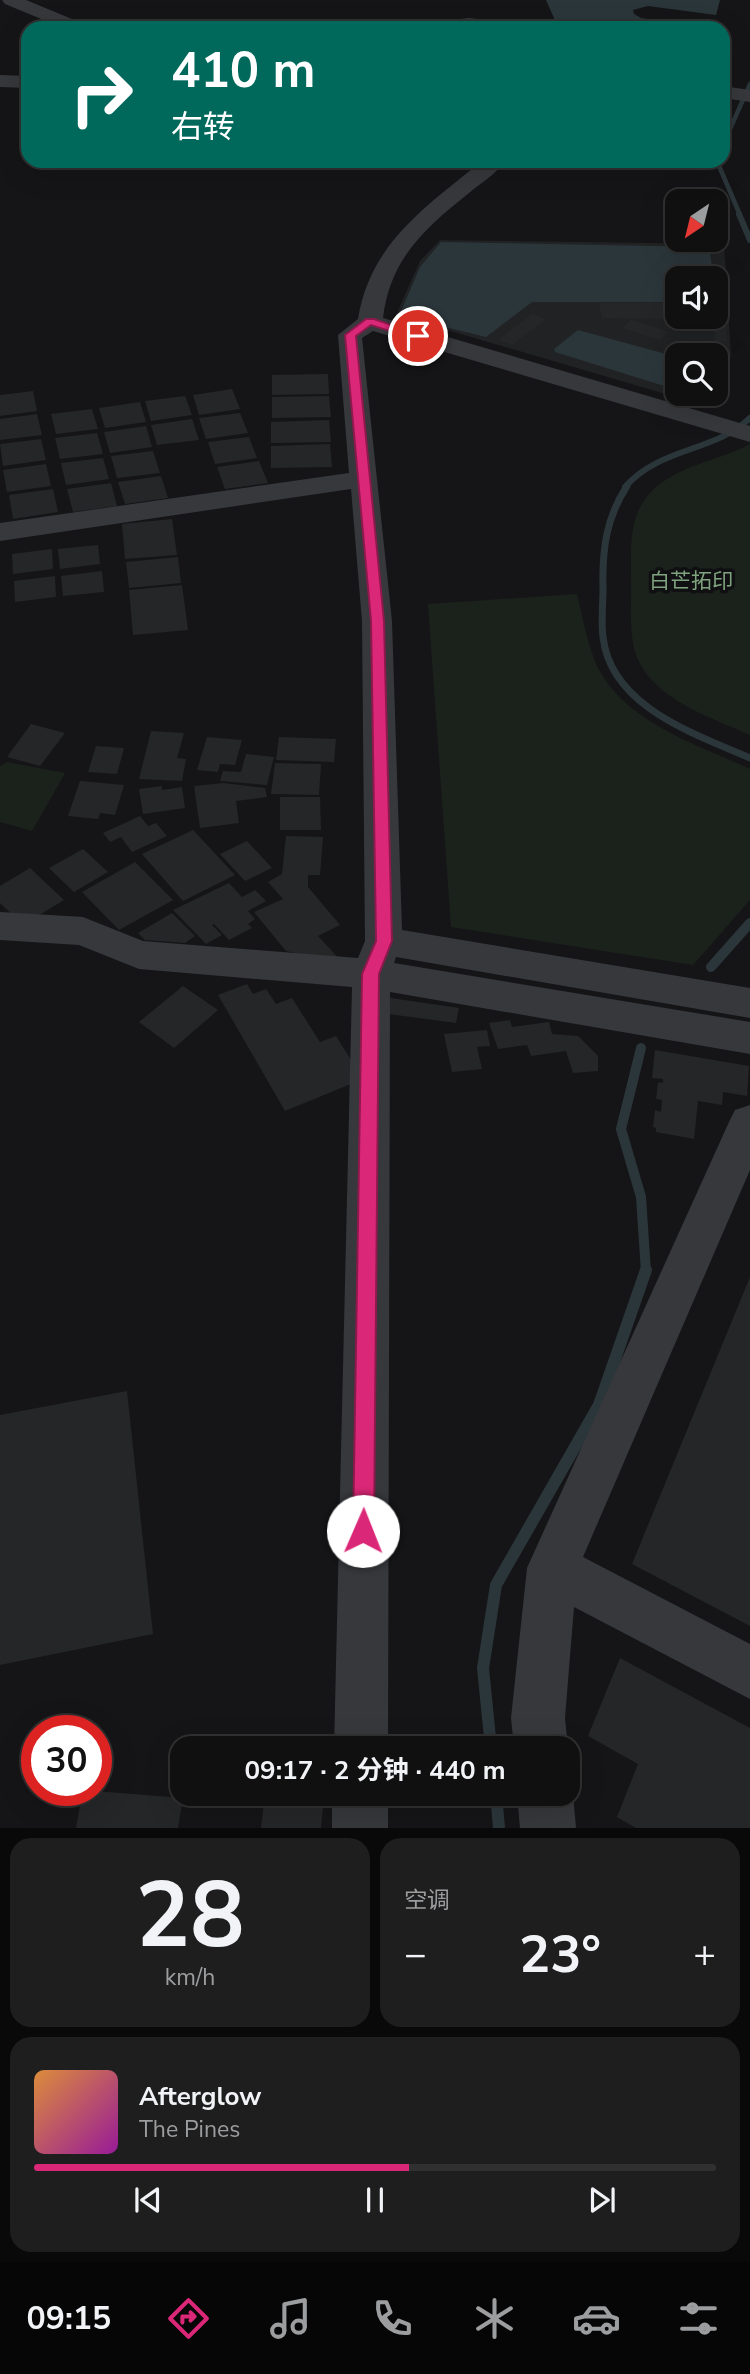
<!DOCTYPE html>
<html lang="zh">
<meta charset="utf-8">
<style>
body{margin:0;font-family:"Nunito Sans","Noto Sans SC",sans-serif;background:#1e1e1f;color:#f1f3f6;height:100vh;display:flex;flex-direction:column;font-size:26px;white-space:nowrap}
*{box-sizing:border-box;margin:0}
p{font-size:23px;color:#9c9d9f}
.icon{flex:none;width:38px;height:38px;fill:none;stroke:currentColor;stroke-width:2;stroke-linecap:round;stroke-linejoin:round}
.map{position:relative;height:1828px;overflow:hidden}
.panel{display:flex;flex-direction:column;gap:10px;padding:10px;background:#090909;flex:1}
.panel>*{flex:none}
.guide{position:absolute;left:21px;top:21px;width:709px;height:147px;border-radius:21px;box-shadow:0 7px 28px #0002,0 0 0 2px #303031;background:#00695c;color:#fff;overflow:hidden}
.needle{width:46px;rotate:215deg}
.fabs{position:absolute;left:665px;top:189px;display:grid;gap:14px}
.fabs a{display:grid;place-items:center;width:63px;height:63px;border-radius:14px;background:#101011;box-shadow:0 7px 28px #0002,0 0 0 2px #303031;font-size:35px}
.speed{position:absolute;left:21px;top:1715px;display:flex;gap:14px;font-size:35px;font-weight:700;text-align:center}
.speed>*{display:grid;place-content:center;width:91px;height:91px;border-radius:50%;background:#101011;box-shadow:0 7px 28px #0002,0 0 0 2px #303031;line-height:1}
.speed .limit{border:10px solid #d22;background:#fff;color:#111}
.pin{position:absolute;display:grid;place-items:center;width:60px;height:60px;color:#fff;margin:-30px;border:4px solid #fff;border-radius:50%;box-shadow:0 2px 7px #0007}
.me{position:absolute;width:77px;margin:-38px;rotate:1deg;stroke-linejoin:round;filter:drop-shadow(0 0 5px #0008)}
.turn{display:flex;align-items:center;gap:24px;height:147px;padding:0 35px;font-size:32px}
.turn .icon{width:91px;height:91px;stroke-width:2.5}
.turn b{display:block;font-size:49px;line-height:60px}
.big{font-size:52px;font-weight:700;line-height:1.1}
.panel .tile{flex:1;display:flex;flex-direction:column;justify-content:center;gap:10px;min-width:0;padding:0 24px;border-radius:21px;background:#1e1e1f}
.panel .dial{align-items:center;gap:0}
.dial b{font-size:91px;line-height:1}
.song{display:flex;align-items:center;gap:21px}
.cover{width:84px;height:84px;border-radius:10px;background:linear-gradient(135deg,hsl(30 70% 55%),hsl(300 70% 35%))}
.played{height:7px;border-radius:4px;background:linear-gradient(90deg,#db2777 55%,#303031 55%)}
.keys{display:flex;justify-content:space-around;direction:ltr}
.heat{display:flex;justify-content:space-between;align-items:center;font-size:38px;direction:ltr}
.panel .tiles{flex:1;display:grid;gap:10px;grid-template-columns:1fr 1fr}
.tile:last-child{grid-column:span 2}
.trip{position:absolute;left:170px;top:1736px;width:410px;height:70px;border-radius:21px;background:#101011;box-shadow:0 7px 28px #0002,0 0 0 2px #303031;font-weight:700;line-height:70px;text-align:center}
.dock{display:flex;height:112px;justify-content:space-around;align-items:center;background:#060607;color:#9c9d9f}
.dock .icon{width:49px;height:49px}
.dock .selected{color:#db2777}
.dock b{font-size:32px;color:#f1f3f6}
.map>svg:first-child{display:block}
.built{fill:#212224;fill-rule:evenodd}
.green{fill:#1b221c}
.water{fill:#2b363b}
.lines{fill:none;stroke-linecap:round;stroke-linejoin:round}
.stream-far4{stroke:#2b363b;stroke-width:4.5}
.stream-far3{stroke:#2b363b;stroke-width:6}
.stream-far2{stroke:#2b363b;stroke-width:7}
.stream-far1{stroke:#2b363b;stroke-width:10}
.stream{stroke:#2b363b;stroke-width:12}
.building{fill:#252628}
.minor{fill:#36383c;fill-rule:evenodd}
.route{fill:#db2777;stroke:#8e194d;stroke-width:2}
.labels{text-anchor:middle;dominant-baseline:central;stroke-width:7;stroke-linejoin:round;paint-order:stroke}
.park-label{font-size:21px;fill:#7fa37e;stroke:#101012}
</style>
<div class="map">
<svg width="750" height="1828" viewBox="0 0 750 1828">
<rect width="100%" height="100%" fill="#151517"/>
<path class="built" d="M440 240 724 244 731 355 716 383V355H677V394H710L703 405 396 315 420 261ZM677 278H716V317H677Z"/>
<g class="green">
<path d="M750 444V735C708 716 642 696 633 643 629 621 632 596 631 574 631 545 629 516 650 493 678 464 717 462 750 444Z"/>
<path d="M577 594C583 618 587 644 597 666 625 723 697 744 750 769V900L693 965 451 927 428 604Z"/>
<path d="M7 762 65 773 32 831 0 822V766Z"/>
</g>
<g class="water">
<path d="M546 0H720L716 15 648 6 633 10 634 14 641 18 705 28H561L558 27Z"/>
<path d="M441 242 709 247 714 278H677V302H532L486 337 399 316 420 267Z"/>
<path d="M578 330 677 357V390L555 352 554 349Z"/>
</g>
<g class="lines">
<g class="stream-far4">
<path d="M723 145 750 84"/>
<path d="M717 161 740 215"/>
</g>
<g class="stream-far3">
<path d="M739 214 750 240"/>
<path d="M625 487C660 447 715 452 750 418"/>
</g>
<path class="stream-far2" d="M627 486C606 518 602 550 603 589 603 604 601 621 603 637 611 707 695 734 750 758"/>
<g class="stream-far1">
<path d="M711 967 750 923"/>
<path d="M641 1048 621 1129 641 1197 646 1272"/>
</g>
<g class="stream">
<path d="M491 1748 483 1668 496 1585 599 1405 646 1270"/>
<path d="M496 1794 499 1828"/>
</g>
</g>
<g class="building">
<path d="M599 303H677V319L602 318Z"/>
<path d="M532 314 546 319 512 345 498 340Z"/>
<path d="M631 320 669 332 659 340 622 328Z"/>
<path d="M714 325 726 326 727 342 715 341Z"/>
<path d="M328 374 329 394 272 395V375Z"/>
<path d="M232 389 240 409 199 415 193 395Z"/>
<path d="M33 391 37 411 0 416V395Z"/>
<path d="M185 396 192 415 151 421 145 401Z"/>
<path d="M329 396 331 417 272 418V397Z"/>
<path d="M140 402 146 422 105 428 99 408Z"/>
<path d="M92 409 98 429 56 434 51 414Z"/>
<path d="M240 413 248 433 206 439 199 418Z"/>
<path d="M37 414 42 435 0 440V419Z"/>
<path d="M192 419 199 440 157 445 151 425Z"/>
<path d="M329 420 331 442 271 443V422Z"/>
<path d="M146 426 152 447 110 453 104 432Z"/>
<path d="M97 433 103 454 60 459 55 438Z"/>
<path d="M249 437 257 458 215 464 208 442Z"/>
<path d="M41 439 46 460 3 466 0 444Z"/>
<path d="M330 444 332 467 271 468V446Z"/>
<path d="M153 451 160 473 117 478 111 456Z"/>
<path d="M103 458 109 479 66 485 61 463Z"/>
<path d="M259 461 268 483 225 489 217 467Z"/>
<path d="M46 464 51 486 7 492 3 470Z"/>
<path d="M161 476 168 498 125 504 118 482Z"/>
<path d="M111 483 117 506 73 512 67 489Z"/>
<path d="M53 489 58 512 13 519 9 495Z"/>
<path d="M172 519 177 555 125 559 122 524Z"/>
<path d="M98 545 100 564 60 569 58 549Z"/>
<path d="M52 549 53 569 13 574 12 554Z"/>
<path d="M178 557 181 583 129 588 126 562Z"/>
<path d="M102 571 104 592 63 596 61 576Z"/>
<path d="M55 576 56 597 15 602 14 581Z"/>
<path d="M182 585 188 630 133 635 129 590Z"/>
<path d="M31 724 65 733 40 766 7 757Z"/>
<path d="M151 731 184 733 177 758 186 759 182 781 139 779Z"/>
<path d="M207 737 242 740 235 765 220 764 218 772 197 770Z"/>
<path d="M279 737 336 739 334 762 276 760Z"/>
<path d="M96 746 124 748 117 774 88 772Z"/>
<path d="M246 754 274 757 267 785 220 781 223 771 241 772Z"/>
<path d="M275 763 321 764 319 795 271 794Z"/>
<path d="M80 781 124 785 115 815 100 813 98 819 68 816Z"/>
<path d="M224 783 265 788 267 797 236 801 239 823 200 828 194 786Z"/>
<path d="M162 786V790L182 787 185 808 143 814 139 789Z"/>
<path d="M280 797H320L321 830H280Z"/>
<path d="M140 816 148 826 156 823 167 836 132 852 121 837 110 842 103 833Z"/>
<path d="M193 830 235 875 183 901 142 854Z"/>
<path d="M286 836 323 837 320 875H308V887L340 925 318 936 343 963 286 951 254 912 283 899 268 882 282 874Z"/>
<path d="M247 841 272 868 245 881 220 854Z"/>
<path d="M83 849 108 872 74 892 49 868Z"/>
<path d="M135 862 173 900 119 930 82 892Z"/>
<path d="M30 868 64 900 23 925 0 903V886Z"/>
<path d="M229 883 242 897 255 890 266 901 248 911 255 919 248 924 252 928 229 940 214 924 212 925 222 935 206 944 173 910Z"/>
<path d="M172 913 195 936 185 943 145 940 138 933Z"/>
<path d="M247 984 253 994 266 989 276 1004 292 998 320 1042 336 1036 363 1079 285 1111 218 995Z"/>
<path d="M183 986 218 1010 174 1048 139 1022Z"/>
<path d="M377 996 459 1008 456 1023 373 1012Z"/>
<path d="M510 1020 512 1027 549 1022 552 1034 578 1036 598 1056V1071L573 1073 566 1051 531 1056 527 1045 498 1049 489 1023Z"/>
<path d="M487 1030 490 1046 477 1047 482 1069 452 1072 444 1034Z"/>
<path d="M655 1050 749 1066 747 1096 723 1092 722 1105 698 1101 694 1139 656 1132V1128L653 1127 655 1110 661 1112 662 1100 656 1099 658 1082 663 1083V1079L652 1078Z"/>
<path d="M750 1277V1626L632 1564Z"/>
<path d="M127 1391 153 1634 0 1665V1415Z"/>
<path d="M620 1658 750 1728V1828H636L617 1817 638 1764 588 1736Z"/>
<path d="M83 1790 183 1798 178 1828H76Z"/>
<path d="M265 1794 324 1797 321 1828H261Z"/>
</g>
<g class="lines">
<g class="minor">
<path d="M2 0H26L84 24 87 28H63L5 4Z"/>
<path d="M469 18 515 24 518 28H419L428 23Z"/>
<path d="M0 75 28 76V88L0 87Z"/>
<path d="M723 86 750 90V102L723 98Z"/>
<path d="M123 161H144L141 165H126Z"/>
<path d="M482 161H505C496 174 481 183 469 193 424 229 390 259 383 318L750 426V442L373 331 362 338 392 621 402 930 750 988V1018L396 957 394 963 750 1022V1054L390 992 388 1748H334L352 987 139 969 79 945 0 940V912L83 917 143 941 358 958 365 941 362 621 351 489 0 541V523L349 473 338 335 358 319C370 243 427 206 482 161Z"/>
<path d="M750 1105V1170L583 1557 750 1644V1699L574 1607 565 1718 568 1748 567 1751V1748H514L511 1718 527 1568 729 1122 735 1110Z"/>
<path d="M567 1780 573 1794 576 1828H520L517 1794H567Z"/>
<rect x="332" y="1794" width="56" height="34"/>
</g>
</g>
<path class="route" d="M366 319H374L423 336 418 340 371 325 356 336 384 621 392 941 379 974 374 1531 371 1539 363 1542 356 1539 353 1531 362 974 376 941 371 621 345 335Z"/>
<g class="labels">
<g class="park-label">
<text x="691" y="581">白芒拓印</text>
</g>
</g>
</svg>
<div class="fabs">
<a><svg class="needle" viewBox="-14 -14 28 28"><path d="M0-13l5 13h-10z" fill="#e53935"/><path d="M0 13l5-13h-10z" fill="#9c9d9f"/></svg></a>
<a><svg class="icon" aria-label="sound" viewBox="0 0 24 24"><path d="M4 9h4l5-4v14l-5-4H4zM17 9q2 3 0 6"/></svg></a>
<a><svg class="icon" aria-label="search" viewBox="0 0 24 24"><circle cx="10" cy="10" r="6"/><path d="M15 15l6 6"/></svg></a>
</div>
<div class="speed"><div class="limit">30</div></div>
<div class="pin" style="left:418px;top:336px;background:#d93025"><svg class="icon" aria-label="arrive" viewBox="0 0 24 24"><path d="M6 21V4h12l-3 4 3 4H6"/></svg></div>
<svg class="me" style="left:363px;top:1531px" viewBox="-20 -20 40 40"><circle r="19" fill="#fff"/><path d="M0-13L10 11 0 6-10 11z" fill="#db2777"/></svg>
<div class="trip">09:17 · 2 分钟 · 440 m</div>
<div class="guide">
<div class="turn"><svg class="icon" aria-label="right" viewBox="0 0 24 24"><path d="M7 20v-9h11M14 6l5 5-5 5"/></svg><div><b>410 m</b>右转</div></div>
</div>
</div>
<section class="panel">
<div class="tiles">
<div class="tile dial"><b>28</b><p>km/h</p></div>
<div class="tile"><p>空调</p>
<div class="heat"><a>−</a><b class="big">23°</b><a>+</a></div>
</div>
<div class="tile">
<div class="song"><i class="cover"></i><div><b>Afterglow</b><p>The Pines</p></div></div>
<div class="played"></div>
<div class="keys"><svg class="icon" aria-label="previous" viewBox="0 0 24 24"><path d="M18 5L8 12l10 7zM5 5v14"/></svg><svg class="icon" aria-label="pause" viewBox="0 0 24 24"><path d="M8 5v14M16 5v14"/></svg><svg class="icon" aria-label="next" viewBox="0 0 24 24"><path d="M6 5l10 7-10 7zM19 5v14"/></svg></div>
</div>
</div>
</section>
<nav class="dock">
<b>09:15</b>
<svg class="icon selected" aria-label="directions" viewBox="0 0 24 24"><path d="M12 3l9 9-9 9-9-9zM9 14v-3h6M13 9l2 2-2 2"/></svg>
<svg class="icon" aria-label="music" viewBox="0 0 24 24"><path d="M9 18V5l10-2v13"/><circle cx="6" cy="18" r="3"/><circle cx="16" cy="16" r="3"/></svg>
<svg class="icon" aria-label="phone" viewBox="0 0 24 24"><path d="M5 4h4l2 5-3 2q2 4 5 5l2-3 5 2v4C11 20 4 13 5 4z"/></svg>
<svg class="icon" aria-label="climate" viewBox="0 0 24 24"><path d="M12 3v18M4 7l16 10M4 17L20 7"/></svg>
<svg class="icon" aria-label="car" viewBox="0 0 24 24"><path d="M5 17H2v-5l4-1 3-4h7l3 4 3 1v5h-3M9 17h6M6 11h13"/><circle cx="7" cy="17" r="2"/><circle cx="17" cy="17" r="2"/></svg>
<svg class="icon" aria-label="filters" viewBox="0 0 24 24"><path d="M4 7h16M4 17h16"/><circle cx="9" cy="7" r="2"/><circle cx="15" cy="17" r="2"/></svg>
</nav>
